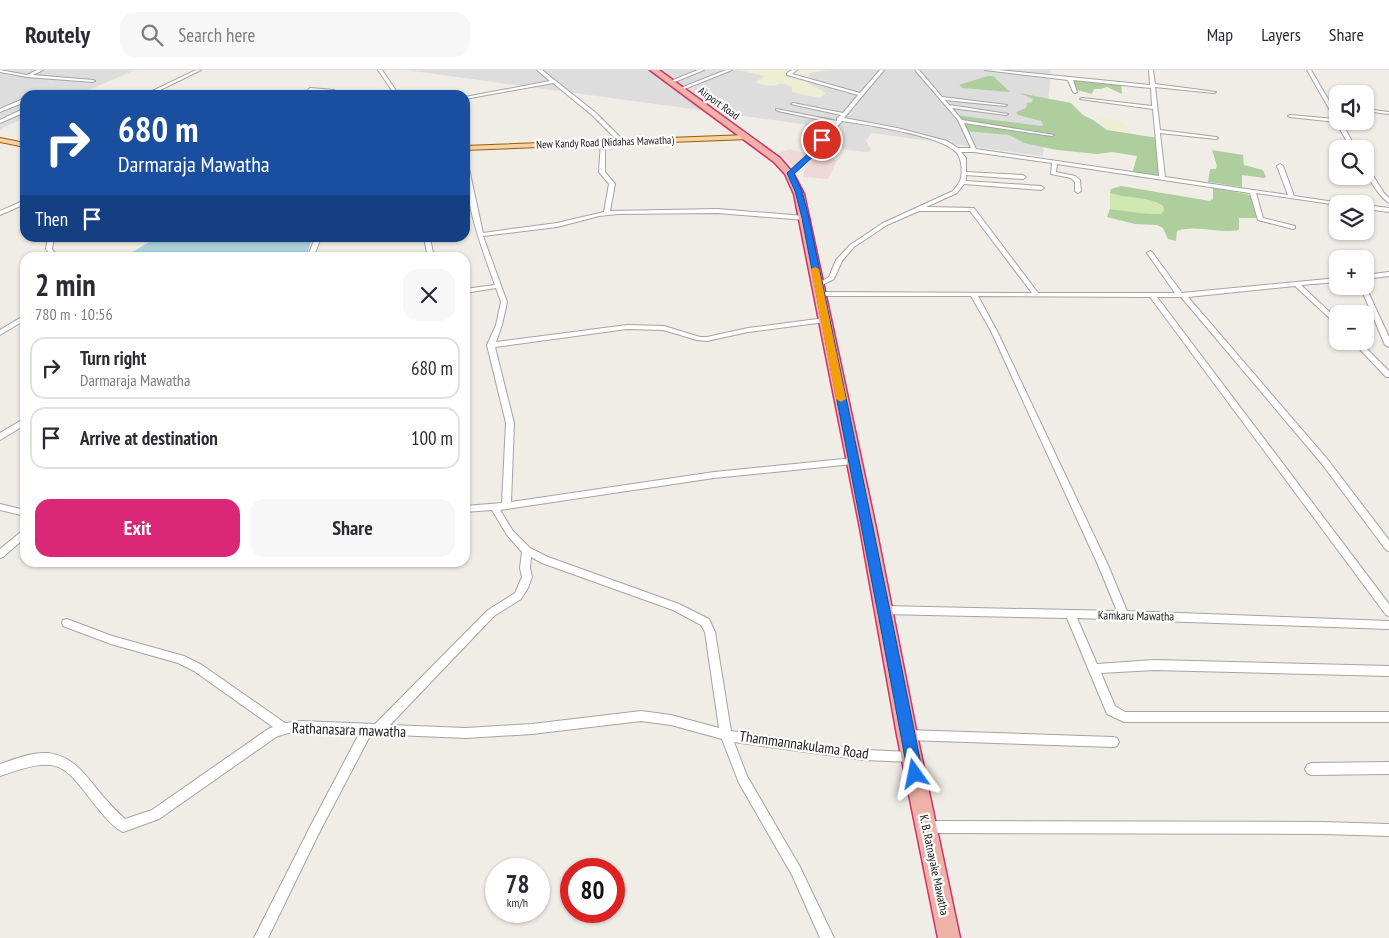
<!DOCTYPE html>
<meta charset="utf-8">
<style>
body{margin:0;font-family:"PT Sans Narrow",sans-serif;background:#f7f7f7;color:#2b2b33;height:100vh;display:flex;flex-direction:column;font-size:19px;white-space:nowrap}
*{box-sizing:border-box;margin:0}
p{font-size:16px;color:#7c7c81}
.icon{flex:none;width:28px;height:28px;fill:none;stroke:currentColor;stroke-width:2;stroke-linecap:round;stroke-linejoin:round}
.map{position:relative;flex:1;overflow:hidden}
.sheet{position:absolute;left:20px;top:182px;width:450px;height:315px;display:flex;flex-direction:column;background:#fff;border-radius:15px;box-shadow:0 1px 4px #0004}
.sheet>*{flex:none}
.banner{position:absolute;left:20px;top:20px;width:450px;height:152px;border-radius:15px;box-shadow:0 1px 4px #0004;background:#1a4fa0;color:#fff;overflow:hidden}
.buttons{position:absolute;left:1329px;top:15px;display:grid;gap:10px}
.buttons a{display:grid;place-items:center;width:45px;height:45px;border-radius:10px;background:#fff;box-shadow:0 1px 4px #0004;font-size:25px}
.speed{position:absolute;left:485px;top:788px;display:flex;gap:10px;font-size:25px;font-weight:700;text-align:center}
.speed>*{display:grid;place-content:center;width:65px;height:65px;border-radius:50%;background:#fff;box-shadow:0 1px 4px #0004;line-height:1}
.speed small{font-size:12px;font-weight:400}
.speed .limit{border:8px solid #d22;background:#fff;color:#111}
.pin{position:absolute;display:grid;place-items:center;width:42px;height:42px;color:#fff;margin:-21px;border:2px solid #fff;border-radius:50%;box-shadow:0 1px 5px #0007}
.me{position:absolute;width:55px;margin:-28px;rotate:348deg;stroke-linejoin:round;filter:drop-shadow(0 0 4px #0008)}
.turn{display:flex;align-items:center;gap:18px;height:105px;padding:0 15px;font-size:22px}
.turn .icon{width:65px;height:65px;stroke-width:2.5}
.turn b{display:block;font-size:35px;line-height:42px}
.then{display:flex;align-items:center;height:48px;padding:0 15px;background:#0003;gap:10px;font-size:19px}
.round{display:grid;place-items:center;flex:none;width:52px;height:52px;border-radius:15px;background:#f7f7f7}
.head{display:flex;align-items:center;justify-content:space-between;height:85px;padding:0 15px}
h1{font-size:30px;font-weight:600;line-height:38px}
.button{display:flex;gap:10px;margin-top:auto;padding:10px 15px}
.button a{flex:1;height:58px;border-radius:15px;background:#db2777;color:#fff;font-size:20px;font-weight:600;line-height:58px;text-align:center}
.button a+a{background:#f7f7f7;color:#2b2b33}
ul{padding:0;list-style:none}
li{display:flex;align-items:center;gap:15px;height:62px;margin:0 10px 8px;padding:0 5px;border:2px solid #e1e1e2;border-radius:15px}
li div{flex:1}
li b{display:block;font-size:19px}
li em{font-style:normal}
header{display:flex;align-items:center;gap:30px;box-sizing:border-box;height:70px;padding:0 25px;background:#fff;border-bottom:1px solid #e1e1e2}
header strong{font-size:24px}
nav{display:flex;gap:28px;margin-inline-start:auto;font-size:18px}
.search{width:350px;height:45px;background:#f7f7f7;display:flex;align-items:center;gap:12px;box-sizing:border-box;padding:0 18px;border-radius:15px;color:#7c7c81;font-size:19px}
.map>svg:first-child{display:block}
</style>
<header>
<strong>Routely</strong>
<div class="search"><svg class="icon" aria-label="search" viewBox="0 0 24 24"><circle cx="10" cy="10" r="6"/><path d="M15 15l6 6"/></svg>Search here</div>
<nav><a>Map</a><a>Layers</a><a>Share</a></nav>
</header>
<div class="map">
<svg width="1389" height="868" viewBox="0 0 1389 868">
<rect width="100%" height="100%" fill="#f0ede7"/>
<!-- residential -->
<g fill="#dedddd">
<path d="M 0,0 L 135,0 L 77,25 L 25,25 L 25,48 L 0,59 Z"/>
<path d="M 406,0 L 1051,0 L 1043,86 L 871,63 L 866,71 L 871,79 L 868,82 L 845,80 L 842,76 L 822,70 L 831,58 Z"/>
</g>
<!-- commercial -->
<g fill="#f0d8d8">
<path d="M 790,79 L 808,84 L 794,98 L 778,83 Z"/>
<path d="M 821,85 L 837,90 L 828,109 L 803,107 L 806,94 Z"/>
</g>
<!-- farmland -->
<g fill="#edeed4">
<path d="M 738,0 L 830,0 L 810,3 L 809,6 L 815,11 L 808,14 L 827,23 L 819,28 L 792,22 L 792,17 L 785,14 L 779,14 L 774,16 L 762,15 L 755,12 L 765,6 Z"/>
<path d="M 1104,47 L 1122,52 L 1131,62 L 1106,59 L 1097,48 Z"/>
</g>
<!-- grass -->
<path fill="#cee8b0" d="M 1110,123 C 1127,129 1149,126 1163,136 L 1164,140 L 1161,144 L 1149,144 L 1110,139 Z"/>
<!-- forest -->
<g fill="#aece9e">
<path d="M 987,6 L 993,6 L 1010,22 L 963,18 L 959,15 Z"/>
<path d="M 1073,9 L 1121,14 L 1122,24 L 1107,17 L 1101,19 L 1094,19 L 1092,24 L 1077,20 Z"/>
<path d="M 1019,23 L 1071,33 L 1083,45 L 1093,50 L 1107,60 L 1158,68 L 1164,108 L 1132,104 L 1137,86 L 1112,82 L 1097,84 L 1057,80 L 1024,73 L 1009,65 L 965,61 L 962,52 L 955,45 L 1042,56 L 1043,54 L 1041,51 L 1018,45 L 1016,42 L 1026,38 L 1027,33 L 1032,32 L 1033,29 Z"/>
<path d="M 1212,80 L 1243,85 L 1244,95 L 1263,100 L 1266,107 L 1264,108 L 1242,105 L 1242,117 L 1208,112 L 1210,99 L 1216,99 L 1217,96 Z"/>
<path d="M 1121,116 L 1210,131 L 1213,129 L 1213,118 L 1247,124 L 1252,127 L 1258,143 L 1256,148 L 1239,148 L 1239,160 C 1218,164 1197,154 1177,161 L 1176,171 L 1168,169 L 1163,158 L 1157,155 L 1135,154 L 1107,147 L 1110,139 L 1149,144 L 1161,144 L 1164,140 L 1163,136 C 1149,126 1127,129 1110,123 L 1111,119 Z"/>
</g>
<!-- water -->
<path fill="#aad3dc" d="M 156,168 L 310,168 L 312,169 L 306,187 L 124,187 Z"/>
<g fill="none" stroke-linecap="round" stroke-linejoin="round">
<defs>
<g id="minor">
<path d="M 0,0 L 27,5 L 37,0 L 43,0 L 33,5 L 93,10 L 95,11 L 93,12 L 27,7 L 0,2 Z"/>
<path d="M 196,0 L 201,0 L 150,25 L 144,25 Z"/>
<path d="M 378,0 L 382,0 L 399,25 L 395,25 Z"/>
<path d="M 537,0 L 542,0 L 596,43 L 623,70 L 623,72 L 619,72 L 592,45 L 553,13 L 465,29 L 465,27 L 550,11 Z"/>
<path d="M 698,0 L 704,0 L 672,13 L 668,12 Z"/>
<path d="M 726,0 L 732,0 L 682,20 L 678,19 Z"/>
<path d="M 792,0 L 797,0 L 792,4 L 860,23 L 880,0 L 884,0 L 844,48 L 897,58 L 947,71 L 958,78 L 971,78 L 958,50 L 915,0 L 919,0 L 942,27 L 1007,35 L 1005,36 L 945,30 L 949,35 L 1008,44 L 1006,45 L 952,38 L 962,50 L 1054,65 L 1052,66 L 964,53 L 976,79 L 1159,106 L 1153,39 L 1080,29 L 1082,28 L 1152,36 L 1151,18 L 1073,10 L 1077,22 L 1075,23 L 1073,22 L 1068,10 L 985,0 L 999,0 L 1150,15 L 1149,0 L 1153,0 L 1155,14 L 1216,22 L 1214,23 L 1155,17 L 1160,60 L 1216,67 L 1218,68 L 1216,69 L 1160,63 L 1165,107 L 1288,125 L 1277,96 L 1280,94 L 1283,96 L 1294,126 L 1341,133 L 1342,134 L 1338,134 L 1338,135 L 1256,123 L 1263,148 L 1295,156 L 1295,158 L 1293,159 L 1258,150 L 1250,123 L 1057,94 L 1056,102 L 1075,106 L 1080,110 L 1081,121 L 1078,123 L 1075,121 L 1075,112 L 1071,108 L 1051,104 L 1052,93 L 974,82 L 961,82 L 966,88 L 966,102 L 1023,105 L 1026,107 L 1023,109 L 966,105 L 966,111 L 1041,116 L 1044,118 L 1041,120 L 964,114 L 957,123 L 926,137 L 974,138 L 1038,223 L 1175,223 L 1147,183 L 1150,181 L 1152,182 L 1182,223 L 1338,208 L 1338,212 L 1301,215 L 1338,250 L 1338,256 L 1295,216 L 1188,227 L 1328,390 L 1389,470 L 1389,481 L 1386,480 L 1322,394 L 1181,227 L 1157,227 L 1389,534 L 1389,546 L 1386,545 L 1150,227 L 978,226 L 997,261 L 1108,495 L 1127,541 L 1389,551 L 1389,559 L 1077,548 L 1097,594 L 1154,590 L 1389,596 L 1389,606 L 1154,600 L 1101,603 L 1115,636 L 1125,642 L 1389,642 L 1389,652 L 1124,652 L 1107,644 L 1067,548 L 883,544 L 880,543 L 878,540 L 880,537 L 883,536 L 1117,541 L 1098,495 L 991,261 L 971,226 L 820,226 L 817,224 L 820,222 L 1032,223 L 970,141 L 919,141 L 887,155 L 854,177 L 842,191 L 834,209 L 820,216 L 816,216 L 815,215 L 829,207 L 836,190 L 850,175 L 883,153 L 953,121 C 955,118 958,115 960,111 C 963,104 962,88 956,82 C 940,65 867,55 842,51 L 817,80 L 793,104 L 789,104 L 789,102 L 814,78 L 835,53 L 778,41 L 776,40 L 776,39 L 837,51 L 837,48 L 841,45 L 791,34 L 793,33 L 843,43 L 858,25 L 787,5 L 787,3 Z"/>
<path d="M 1307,0 L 1311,0 L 1338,46 L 1338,51 L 1341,51 L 1356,79 L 1351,79 L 1336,52 L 1290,47 L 1288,46 L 1290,45 L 1335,49 Z"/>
<path d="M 310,18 L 334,20 L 341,25 L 336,25 L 333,22 L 308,20 Z"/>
<path d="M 23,29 L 25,29 L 25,32 L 0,42 L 0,39 Z"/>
<path d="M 23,39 L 25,39 L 25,42 L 0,53 L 0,50 Z"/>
<path d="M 1365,39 L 1389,42 L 1389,44 L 1365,41 Z"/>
<path d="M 601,71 L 605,72 L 605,102 L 615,114 L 610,141 L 717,139 L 805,146 L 808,148 L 805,150 L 717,143 L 618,144 L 599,146 L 557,157 L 483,166 L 507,232 L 502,255 L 496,272 L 627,255 L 664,256 L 700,267 L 707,267 L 748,258 L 825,248 L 828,250 L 825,252 L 748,262 L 707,271 L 697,270 L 663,260 L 627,259 L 495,277 L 514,353 L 511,432 L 714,402 L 853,388 L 857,391 L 853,394 L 714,408 L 500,440 L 513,461 L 530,478 L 548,487 L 679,534 L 709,549 L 715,562 L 731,661 L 864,680 L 912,682 L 916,683 L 918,687 L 916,691 L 912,692 L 864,690 L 734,672 L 747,706 L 800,797 L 834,868 L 820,868 L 792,805 L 739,713 L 722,669 L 671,655 L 641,651 L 532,664 L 466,668 L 371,664 L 319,763 L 268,868 L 254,868 L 311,755 L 359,664 C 333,663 301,656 276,667 L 159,749 L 123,762 C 114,758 106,748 100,741 C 62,693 62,684 0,706 L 0,694 C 15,689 32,682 48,683 C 74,686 86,706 101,724 C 109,733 116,741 125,749 L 152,740 L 268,659 L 273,657 L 194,601 L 178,593 L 111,574 L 63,556 L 62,553 L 63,550 L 67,549 L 112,566 L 184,586 L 202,595 L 285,653 L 301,651 L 375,654 L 488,540 L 515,523 L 522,507 L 520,498 L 522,482 L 507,465 L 492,440 L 465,442 L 465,436 L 502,433 L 506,353 L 487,275 L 496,255 L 501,232 L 496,218 L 465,223 L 465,219 L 495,215 C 481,176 465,134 465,92 L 468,94 L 483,163 L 557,153 L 604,142 L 609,114 L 599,102 ZM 531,487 L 542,493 L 673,540 L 701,555 L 705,562 L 719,658 L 671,645 L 641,641 L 532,654 L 466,658 L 390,655 L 494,546 L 521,529 L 528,518 L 532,507 L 530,498 Z"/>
<path d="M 467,76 L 470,78 L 468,88 L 465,90 L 465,77 Z"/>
<path d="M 1365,95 L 1367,96 L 1384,123 L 1389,128 L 1389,133 C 1380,127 1365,106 1365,95 Z"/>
<path d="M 25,130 L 25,134 L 0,145 L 0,141 Z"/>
<path d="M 1365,135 L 1389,138 L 1389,142 L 1365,139 Z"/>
<path d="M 48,168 L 54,168 L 52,179 L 55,183 L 65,188 C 56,188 52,187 46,179 Z"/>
<path d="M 315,168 L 321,168 L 313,188 L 307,188 Z"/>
<path d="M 424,168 L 430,168 L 434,188 L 428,188 Z"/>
<path d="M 1389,202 L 1389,206 L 1365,209 L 1365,205 Z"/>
<path d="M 1365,215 L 1389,267 L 1389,277 L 1385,275 L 1360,216 L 1365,216 Z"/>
<path d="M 25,245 L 25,250 L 0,265 L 0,260 Z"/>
<path d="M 1352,271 L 1359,271 L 1389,301 L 1389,307 L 1386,307 Z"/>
<path d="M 25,348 L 25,355 L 0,370 L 0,363 Z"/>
<path d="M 0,434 L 25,440 L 25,446 L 0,440 Z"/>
<path d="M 25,460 L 25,468 L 3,487 L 0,488 L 0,479 L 22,461 Z"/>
<path d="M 907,660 L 1113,667 L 1117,668 L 1119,672 L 1117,676 L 1113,677 L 907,670 L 903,669 L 901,665 L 903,661 Z"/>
<path d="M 1389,692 L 1389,704 L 1311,705 L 1307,703 L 1305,699 L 1307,695 L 1311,693 Z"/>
<path d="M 926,751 L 1323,752 L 1389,754 L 1389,766 L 1323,764 L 926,763 L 922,761 L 920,757 L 922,753 Z"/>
</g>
<g id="primary">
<path d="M 746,65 L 749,65 L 749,69 L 465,80 L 465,76 Z"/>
<path d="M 0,68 L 25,73 L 25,77 L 0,72 Z"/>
</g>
<path id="trunk" d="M 650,0 L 659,0 L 780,88 L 793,103 L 804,124 L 876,458 L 917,665 L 960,868 L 938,868 L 897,665 L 860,458 L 794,124 L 785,104 L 774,92 Z"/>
</defs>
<!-- minor casing -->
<use href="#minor" stroke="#a4a4a4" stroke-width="2"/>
<!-- primary casing -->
<use href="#primary" stroke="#966007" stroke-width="2"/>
<!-- trunk casing -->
<use href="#trunk" stroke="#d42f6f" stroke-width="3"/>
<!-- minor -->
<use href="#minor" fill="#fff" fill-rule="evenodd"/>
<!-- primary -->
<use href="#primary" fill="#f8d0a5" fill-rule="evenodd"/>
<!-- trunk -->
<use href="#trunk" fill="#eeb2a6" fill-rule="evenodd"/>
</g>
<!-- route -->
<path fill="#1a73e8" stroke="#114b97" d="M 820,69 L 825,70 L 815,85 L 794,104 L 802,121 L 809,148 C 847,333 886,518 923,704 L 921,709 L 915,711 L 910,709 L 908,704 C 874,518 837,333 802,148 L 795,121 L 787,103 L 810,82 Z"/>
<!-- slow -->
<path fill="#f59e0b" d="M 815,197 L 819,199 L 846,329 L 841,332 L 836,329 L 811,199 Z"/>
<g text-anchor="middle" stroke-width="4.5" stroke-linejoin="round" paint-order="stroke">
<!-- far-street labels -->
<g font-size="11" fill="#202020" stroke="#fff">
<text transform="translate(719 33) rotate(36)" y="4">Airport Road</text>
<text transform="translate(605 72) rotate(-2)" y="4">New Kandy Road (Nidahas Mawatha)</text>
</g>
<!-- street labels -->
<g font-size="12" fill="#202020" stroke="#fff">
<text transform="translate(1136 546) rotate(1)" y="4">Kamkaru Mawatha</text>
<text transform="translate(934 795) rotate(78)" y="4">K. B. Ratnayake Mawatha</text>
</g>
<!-- near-street labels -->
<g font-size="15" fill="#202020" stroke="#fff">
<text transform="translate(349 660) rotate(2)" y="5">Rathanasara mawatha</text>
<text transform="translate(804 675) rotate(8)" y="5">Thammannakulama Road</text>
</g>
</g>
</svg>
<div class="buttons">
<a><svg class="icon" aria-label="sound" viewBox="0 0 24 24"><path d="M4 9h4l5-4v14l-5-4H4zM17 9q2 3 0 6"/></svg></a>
<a><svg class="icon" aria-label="search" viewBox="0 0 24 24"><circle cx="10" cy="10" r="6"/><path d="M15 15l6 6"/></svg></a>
<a><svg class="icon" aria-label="layers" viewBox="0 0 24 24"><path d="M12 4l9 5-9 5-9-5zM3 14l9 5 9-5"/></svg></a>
<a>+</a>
<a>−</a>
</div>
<div class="speed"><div>78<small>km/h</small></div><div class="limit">80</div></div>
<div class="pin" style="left:822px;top:70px;background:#d93025"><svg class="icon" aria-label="arrive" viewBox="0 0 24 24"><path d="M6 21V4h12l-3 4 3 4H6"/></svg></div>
<svg class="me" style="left:915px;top:704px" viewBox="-20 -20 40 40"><path d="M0-17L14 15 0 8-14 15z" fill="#1a73e8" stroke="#fff" stroke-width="4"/></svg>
<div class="banner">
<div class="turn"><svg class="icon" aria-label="right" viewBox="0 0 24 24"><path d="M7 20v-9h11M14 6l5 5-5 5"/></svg><div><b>680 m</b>Darmaraja Mawatha</div></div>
<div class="then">Then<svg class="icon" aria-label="arrive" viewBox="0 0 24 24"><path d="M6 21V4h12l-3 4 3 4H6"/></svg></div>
</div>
<section class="sheet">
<div class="head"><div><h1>2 min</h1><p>780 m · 10:56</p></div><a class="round"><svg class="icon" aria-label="close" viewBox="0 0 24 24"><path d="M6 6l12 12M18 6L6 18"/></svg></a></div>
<ul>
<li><svg class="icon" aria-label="right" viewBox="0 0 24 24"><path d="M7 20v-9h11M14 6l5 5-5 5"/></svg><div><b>Turn right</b><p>Darmaraja Mawatha</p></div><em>680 m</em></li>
<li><svg class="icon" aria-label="arrive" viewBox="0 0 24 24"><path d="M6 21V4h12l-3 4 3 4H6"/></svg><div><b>Arrive at destination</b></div><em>100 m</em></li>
</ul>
<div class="button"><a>Exit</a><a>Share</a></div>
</section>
</div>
